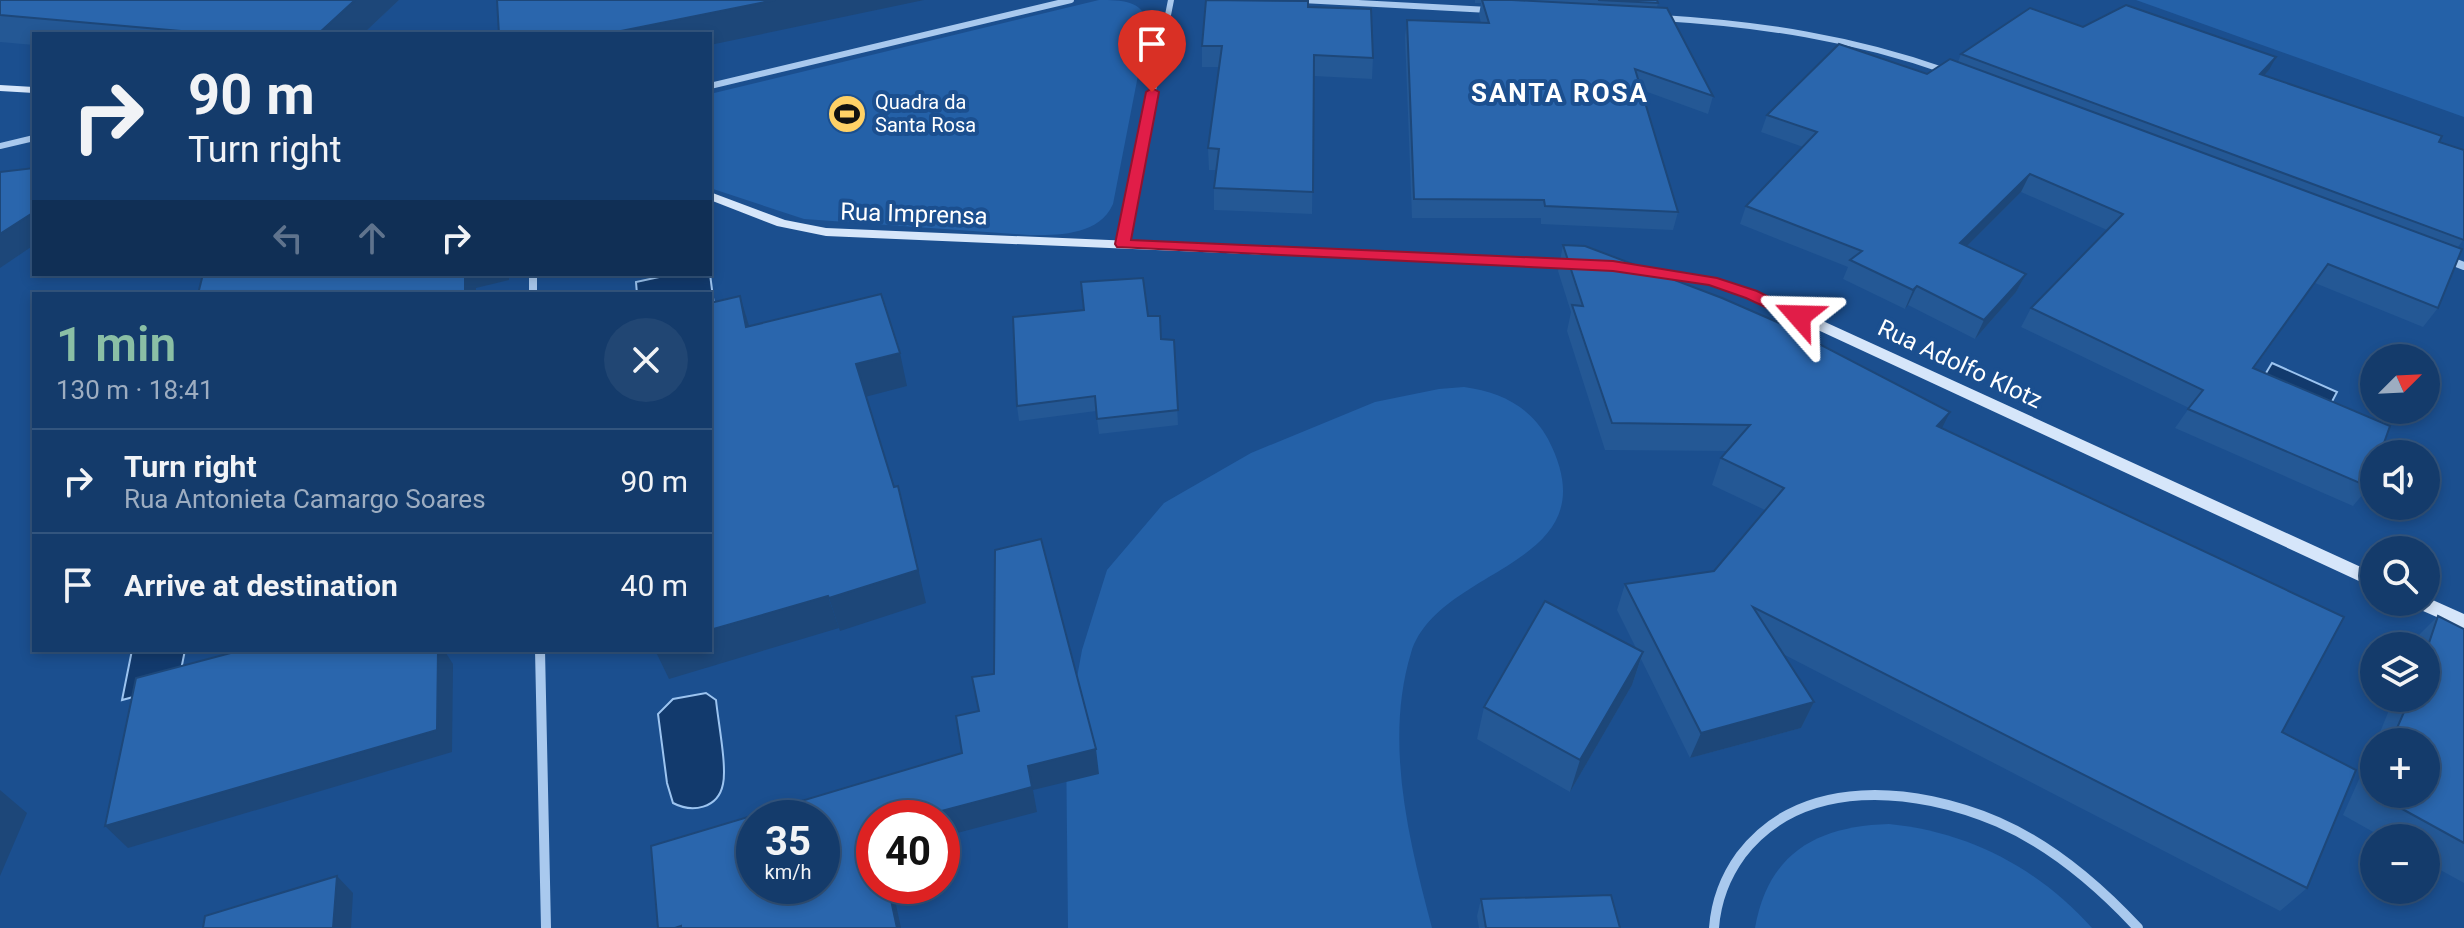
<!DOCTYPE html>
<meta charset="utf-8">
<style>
body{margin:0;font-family:Roboto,sans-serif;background:#214673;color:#f1f3f6;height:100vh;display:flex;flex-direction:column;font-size:30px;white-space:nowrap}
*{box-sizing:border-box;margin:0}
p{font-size:26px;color:#9dadc1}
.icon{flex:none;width:44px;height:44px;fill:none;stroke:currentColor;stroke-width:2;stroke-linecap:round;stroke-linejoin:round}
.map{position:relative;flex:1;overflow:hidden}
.sheet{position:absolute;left:32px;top:292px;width:680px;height:360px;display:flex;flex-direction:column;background:#143b6b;border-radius:0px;box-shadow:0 4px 12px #0003,0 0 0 2px #33557e}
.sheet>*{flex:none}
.top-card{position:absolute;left:32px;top:32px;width:680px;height:244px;border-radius:0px;box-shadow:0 4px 12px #0003,0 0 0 2px #33557e;background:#143b6b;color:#f1f3f6;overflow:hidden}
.needle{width:52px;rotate:66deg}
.tools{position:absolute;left:2360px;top:344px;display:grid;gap:16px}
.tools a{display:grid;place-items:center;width:80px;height:80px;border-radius:50%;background:#143b6b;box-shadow:0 4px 12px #0003,0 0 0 2px #33557e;font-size:40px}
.speed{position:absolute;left:736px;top:800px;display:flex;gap:16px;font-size:40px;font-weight:700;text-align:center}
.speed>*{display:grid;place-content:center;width:104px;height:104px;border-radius:50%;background:#143b6b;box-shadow:0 4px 12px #0003,0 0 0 2px #33557e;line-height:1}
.speed small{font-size:20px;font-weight:400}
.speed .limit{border:12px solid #d22;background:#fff;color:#111}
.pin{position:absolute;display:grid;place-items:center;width:68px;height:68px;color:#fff;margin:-82px -34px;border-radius:50% 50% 50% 0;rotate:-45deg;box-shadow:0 0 8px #0007}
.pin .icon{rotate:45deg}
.me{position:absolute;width:88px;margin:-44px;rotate:295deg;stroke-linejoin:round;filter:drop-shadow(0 0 6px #0008)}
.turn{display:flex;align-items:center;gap:28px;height:168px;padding:0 24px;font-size:36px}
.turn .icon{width:104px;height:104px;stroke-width:2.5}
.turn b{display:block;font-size:56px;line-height:68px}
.lanes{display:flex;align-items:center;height:76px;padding:0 24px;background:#0003;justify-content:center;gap:40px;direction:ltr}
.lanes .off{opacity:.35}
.round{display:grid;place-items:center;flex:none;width:84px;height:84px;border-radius:42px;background:#214673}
.summary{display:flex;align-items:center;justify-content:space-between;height:136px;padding:0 24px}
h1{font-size:48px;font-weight:600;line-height:60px;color:#8abfa5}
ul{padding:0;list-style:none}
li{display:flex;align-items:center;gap:24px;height:104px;padding:0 24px;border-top:2px solid #33557e}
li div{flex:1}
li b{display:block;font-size:30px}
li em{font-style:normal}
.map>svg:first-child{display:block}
</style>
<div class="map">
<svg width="2464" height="928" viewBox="0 0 2464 928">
<rect width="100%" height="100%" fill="#1b4f8f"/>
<!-- green -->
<g fill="#2461a8">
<path d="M 1099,0 C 1121,0 1143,0 1148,24 L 1113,204 C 1099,236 1058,235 1029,235 L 804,219 L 710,188 L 710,94 Z"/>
<path d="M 2136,0 L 2464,0 L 2464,117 Z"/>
<path d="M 1464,387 C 1500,392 1530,406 1548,439 C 1615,568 1438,564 1411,653 C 1384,742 1409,841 1432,928 L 1068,928 L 1066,738 L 1082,650 L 1107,570 L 1164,503 L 1251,453 L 1375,402 L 1439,389 Z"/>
<path d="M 1889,824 C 1969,832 2038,868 2092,928 L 1755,928 C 1768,853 1817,826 1889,824 Z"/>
</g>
<!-- water -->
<g fill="#123a6d" stroke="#9cc4f0" stroke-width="2">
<path d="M 673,274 L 710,274 L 715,313 L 710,314 L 710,294 L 637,294 L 636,282 Z"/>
<path d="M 2272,363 L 2337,392 L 2326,413 L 2260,383 Z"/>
<path d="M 132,650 L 185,650 L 178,685 L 122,700 Z"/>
<path d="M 706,693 L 716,700 C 718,721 727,766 723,784 C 718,809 692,813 673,803 L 667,783 L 658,714 L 673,699 Z"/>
</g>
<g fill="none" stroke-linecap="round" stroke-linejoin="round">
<!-- street-far2 -->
<g stroke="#a9c9ee" stroke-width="6">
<path d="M 1302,0 L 1489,10"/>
<path d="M 1662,18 C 1760,24 1853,38 1946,71"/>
<path d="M 710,86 L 1071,0"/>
<path d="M 0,146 L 34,138"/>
<path d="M 1123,241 L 1171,0"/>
</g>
<!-- street-far1 -->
<g stroke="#a9c9ee" stroke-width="8">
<path d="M 1122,244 L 1123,239"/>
<path d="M 2446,259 L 2464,266"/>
<path d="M 533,274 L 533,294"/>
</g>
<!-- street -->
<g stroke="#a9c9ee" stroke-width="10">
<path d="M 540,650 L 546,928"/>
<path d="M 1714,928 C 1716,901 1725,877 1741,855 C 1802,775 1916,787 1998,822 C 2053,846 2098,885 2138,928"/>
</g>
<!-- secondary -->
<g fill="#d6e6fa" fill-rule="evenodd">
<path d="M 0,85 L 34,87 L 34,93 L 0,91 Z"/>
<path d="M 710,192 L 785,220 L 826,228 L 1579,260 L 1586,264 L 1579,268 L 826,236 L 777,226 L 710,200 Z"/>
<path d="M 1630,264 L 1711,277 L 1757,291 L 2374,573 L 2374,588 L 1747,297 L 1709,285 L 1625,271 L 1623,268 L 1625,265 Z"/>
<path d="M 2426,597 L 2464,614 L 2464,629 L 2414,607 L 2411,602 L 2426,602 Z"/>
</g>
</g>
<!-- wall -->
<g fill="#245895">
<path d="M 0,0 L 399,0 L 363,34 L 34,34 L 34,45 L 0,42 Z"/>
<path d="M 1475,0 L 1657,0 L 1658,3 L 1657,7 L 1713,96 L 1708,114 L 1642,90 L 1678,212 L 1673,230 L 1541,224 L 1541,218 L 1412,218 L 1405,37 L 1407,20 L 1481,23 L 1479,15 L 1481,3 L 1475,3 Z"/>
<path d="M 1308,7 L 1373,58 L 1372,79 L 1314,76 L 1312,214 L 1214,210 L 1214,188 L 1216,170 L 1209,170 L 1208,148 L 1219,67 L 1202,67 L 1202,46 Z"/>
<path d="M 2083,27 L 2269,70 L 2264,76 L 2439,142 L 2464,239 L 2458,247 L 2438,308 L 2423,327 L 2315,283 L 2254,368 L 2369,487 L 2353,506 L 2175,428 L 2189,408 L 2021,327 L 2031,308 L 2107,230 L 2021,192 L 1966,247 L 2026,274 L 2016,292 L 1975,339 L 1908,305 L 1905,309 L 1843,279 L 1848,267 L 1740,224 L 1746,206 L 1803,147 L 1761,132 L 1767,115 L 1927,74 L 1958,62 L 1961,54 Z"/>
<path d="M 1563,245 L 1942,429 L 2282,732 L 2307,888 L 2280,911 L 1783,654 L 1814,702 L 1801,728 L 1690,758 L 1641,659 L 1632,685 L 1570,792 L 1477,739 L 1484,707 L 1636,648 L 1617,610 L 1625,584 L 1714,571 L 1765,510 L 1712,485 L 1721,458 L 1727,451 L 1605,450 L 1567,331 L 1571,312 L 1558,271 Z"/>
<path d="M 1148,316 L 1161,339 L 1174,340 L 1178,425 L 1099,434 L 1096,411 L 1019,421 L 1017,406 Z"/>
<path d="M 2438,616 L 2464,629 L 2464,883 L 2426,862 L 2426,838 L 2384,838 L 2343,815 L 2374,746 L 2374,794 L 2426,742 L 2376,742 L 2394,698 L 2426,698 L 2426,646 L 2412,646 L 2413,641 Z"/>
<path d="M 1481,899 L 1620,928 L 1479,928 L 1477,916 Z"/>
</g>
<!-- shaded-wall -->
<g fill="#1d4779">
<path d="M 355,0 L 399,0 L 363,34 L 318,34 Z"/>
<path d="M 775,0 L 924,0 L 710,45 L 710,34 L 606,34 Z"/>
<path d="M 2276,57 L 2269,70 L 2253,88 L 2260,74 Z"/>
<path d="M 2030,174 L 2021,192 L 1951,262 L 1960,243 Z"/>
<path d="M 34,212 L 34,245 L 0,268 L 0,234 Z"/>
<path d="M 465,274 L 509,274 L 509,280 L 476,288 L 476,294 L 465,294 Z"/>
<path d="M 2026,274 L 2016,292 L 1975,339 L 1984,320 Z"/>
<path d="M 1917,286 L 1908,305 L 1905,309 L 1913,290 Z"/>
<path d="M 740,296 L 750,329 L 746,327 Z"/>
<path d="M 900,353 L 907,386 L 865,397 L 856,364 Z"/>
<path d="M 1950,412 L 1937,438 L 1937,426 Z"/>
<path d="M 907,519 L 926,603 L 840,631 L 829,598 Z"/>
<path d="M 828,596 L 839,628 L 669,679 L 655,650 L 710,650 L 710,630 Z"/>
<path d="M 438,650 L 444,650 L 453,664 L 452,752 L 128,848 L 105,826 Z"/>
<path d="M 1643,652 L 1632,685 L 1570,792 L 1580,760 Z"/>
<path d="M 1814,702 L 1801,728 L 1690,758 L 1701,733 Z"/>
<path d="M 1096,749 L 1099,774 L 1033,790 L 1037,812 L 942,837 L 942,818 L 915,818 L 1028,766 Z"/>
<path d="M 0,790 L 27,813 L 0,876 Z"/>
<path d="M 337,876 L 353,893 L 351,928 L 333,928 Z"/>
<path d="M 888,886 L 892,886 L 901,928 L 897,928 Z"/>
</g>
<!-- building -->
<g fill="#2a66ad" stroke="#1d4779" stroke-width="2" fill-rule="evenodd">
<path d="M 0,0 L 355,0 L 318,34 L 215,34 L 0,15 Z"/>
<path d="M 497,0 L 775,0 L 606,34 L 499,34 Z"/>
<path d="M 1206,0 L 1308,1 L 1308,7 L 1371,9 L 1373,58 L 1314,55 L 1313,192 L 1214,188 L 1219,149 L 1208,148 L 1222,46 L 1202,46 Z"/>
<path d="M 1482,0 L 1512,0 L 1667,8 L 1713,96 L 1635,69 L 1678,212 L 1545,206 L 1544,200 L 1414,199 L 1407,20 L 1489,23 Z"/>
<path d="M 1598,0 L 1657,0 L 1658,3 Z"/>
<path d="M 2126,5 L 2276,57 L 2260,74 L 2442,136 L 2439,142 L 2464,150 L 2464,240 L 1961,54 L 2030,8 L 2083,27 Z"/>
<path d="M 1839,44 L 1927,74 L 1950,59 L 2462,249 L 2438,308 L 2328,264 L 2253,368 L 2390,426 L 2380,454 L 2374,454 L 2374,472 L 2369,487 L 2188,409 L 2203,390 L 2031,308 L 2123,214 L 2030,174 L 1960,243 L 2026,274 L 1984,320 L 1917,286 L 1913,290 L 1850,260 L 1862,251 L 1746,206 L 1817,132 L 1767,115 Z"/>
<path d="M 34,168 L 34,212 L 0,234 L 0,172 Z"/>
<path d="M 1563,245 L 1585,246 L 1722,298 L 1777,322 L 1950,412 L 1937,426 L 2344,617 L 2282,732 L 2356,770 L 2307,888 L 1753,607 L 1814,702 L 1701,733 L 1625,584 L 1714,571 L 1784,488 L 1721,458 L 1750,425 L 1612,423 L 1572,305 L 1583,306 Z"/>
<path d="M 203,274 L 465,274 L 465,294 L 198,294 Z"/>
<path d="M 1143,278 L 1148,316 L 1160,316 L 1161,339 L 1174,340 L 1178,410 L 1097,419 L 1095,396 L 1017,406 L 1013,317 L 1084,310 L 1081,282 Z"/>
<path d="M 881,294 L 900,353 L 856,364 L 894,487 L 898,486 L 918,570 L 829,598 L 828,596 L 710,630 L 710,303 L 740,296 L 746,327 Z"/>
<path d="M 1041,539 L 1096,749 L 1028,766 L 1032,787 L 915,818 L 874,818 L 874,886 L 888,886 L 897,928 L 681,928 L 681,926 L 675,928 L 658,928 L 651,846 L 962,753 L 956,716 L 979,711 L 972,677 L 994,674 L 995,550 ZM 754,818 L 822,818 L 822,886 L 754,886 Z"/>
<path d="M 1545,601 L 1643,652 L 1580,760 L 1484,707 Z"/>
<path d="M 2438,616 L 2464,629 L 2464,843 L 2375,794 L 2426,794 L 2426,742 L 2391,742 L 2410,698 L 2426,698 L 2426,652 Z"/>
<path d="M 242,650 L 438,650 L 437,730 L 105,826 L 136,678 Z"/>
<path d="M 2374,781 L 2374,793 L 2370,791 Z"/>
<path d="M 337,876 L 333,928 L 203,928 L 205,916 Z"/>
<path d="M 1611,895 L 1620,928 L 1486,928 L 1481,899 Z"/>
</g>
<!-- route -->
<path fill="#e11d48" stroke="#92132f" stroke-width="2" d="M 1152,88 L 1159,92 L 1131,240 L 1613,261 L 1717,278 L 1757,291 L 1807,316 L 1805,320 L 1793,320 L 1746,298 L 1709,285 L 1613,271 L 1117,247 L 1115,244 L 1146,92 Z"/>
<!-- icons -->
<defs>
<symbol id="stadium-disc" viewBox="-11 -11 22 22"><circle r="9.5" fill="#ffd166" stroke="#1b4f8f"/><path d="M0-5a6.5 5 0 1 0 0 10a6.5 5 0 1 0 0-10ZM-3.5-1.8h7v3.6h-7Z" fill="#111"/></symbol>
</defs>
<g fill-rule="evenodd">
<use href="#stadium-disc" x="825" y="92" width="44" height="44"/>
</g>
<g text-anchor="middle" stroke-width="8" stroke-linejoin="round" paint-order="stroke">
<!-- far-poi labels -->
<g font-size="20" fill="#fff" stroke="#1b4f8f" text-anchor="start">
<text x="875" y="109">Quadra da<tspan x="875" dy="23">Santa Rosa</tspan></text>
</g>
<!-- street labels -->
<g font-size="24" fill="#fff" stroke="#1b4f8f">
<text transform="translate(914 214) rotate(2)" y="8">Rua Imprensa</text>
<text transform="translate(1960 364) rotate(25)" y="8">Rua Adolfo Klotz</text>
</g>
<!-- far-district labels -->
<g font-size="26" font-weight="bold" letter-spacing="2" fill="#fff" stroke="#1b4f8f">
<text x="1560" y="102">SANTA ROSA</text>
</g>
</g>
</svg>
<div class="tools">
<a><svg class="needle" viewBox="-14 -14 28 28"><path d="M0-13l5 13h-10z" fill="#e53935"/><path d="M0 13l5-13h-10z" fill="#9dadc1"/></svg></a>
<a><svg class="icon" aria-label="sound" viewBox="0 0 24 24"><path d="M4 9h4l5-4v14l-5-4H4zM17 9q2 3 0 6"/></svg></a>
<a><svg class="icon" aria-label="search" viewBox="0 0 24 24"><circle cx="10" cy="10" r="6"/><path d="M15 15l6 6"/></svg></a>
<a><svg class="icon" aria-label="layers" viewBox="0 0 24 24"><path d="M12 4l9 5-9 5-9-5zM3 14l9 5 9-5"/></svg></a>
<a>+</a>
<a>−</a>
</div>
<div class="speed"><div>35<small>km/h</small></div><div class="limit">40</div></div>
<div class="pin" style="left:1152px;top:92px;background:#d93025"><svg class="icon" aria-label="arrive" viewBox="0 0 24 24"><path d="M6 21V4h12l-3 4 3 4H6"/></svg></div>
<svg class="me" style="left:1799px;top:316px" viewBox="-20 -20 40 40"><path d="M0-17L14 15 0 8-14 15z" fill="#e11d48" stroke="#fff" stroke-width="4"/></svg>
<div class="top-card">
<div class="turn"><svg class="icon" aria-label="right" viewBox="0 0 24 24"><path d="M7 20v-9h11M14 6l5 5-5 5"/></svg><div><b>90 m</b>Turn right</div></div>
<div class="lanes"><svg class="icon off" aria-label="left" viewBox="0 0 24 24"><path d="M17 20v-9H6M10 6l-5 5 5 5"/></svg><svg class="icon off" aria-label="ahead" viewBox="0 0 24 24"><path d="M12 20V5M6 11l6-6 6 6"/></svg><svg class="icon" aria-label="right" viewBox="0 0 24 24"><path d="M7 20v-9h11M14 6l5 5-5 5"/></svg></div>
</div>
<section class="sheet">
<div class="summary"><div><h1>1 min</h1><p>130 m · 18:41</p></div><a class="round"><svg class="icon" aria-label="close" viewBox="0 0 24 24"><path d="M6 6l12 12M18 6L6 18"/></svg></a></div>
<ul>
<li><svg class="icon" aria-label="right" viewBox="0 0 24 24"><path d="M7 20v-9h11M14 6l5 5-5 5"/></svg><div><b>Turn right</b><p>Rua Antonieta Camargo Soares</p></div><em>90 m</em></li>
<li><svg class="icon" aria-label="arrive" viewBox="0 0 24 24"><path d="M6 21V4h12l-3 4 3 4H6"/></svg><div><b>Arrive at destination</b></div><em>40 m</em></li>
</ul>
</section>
</div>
